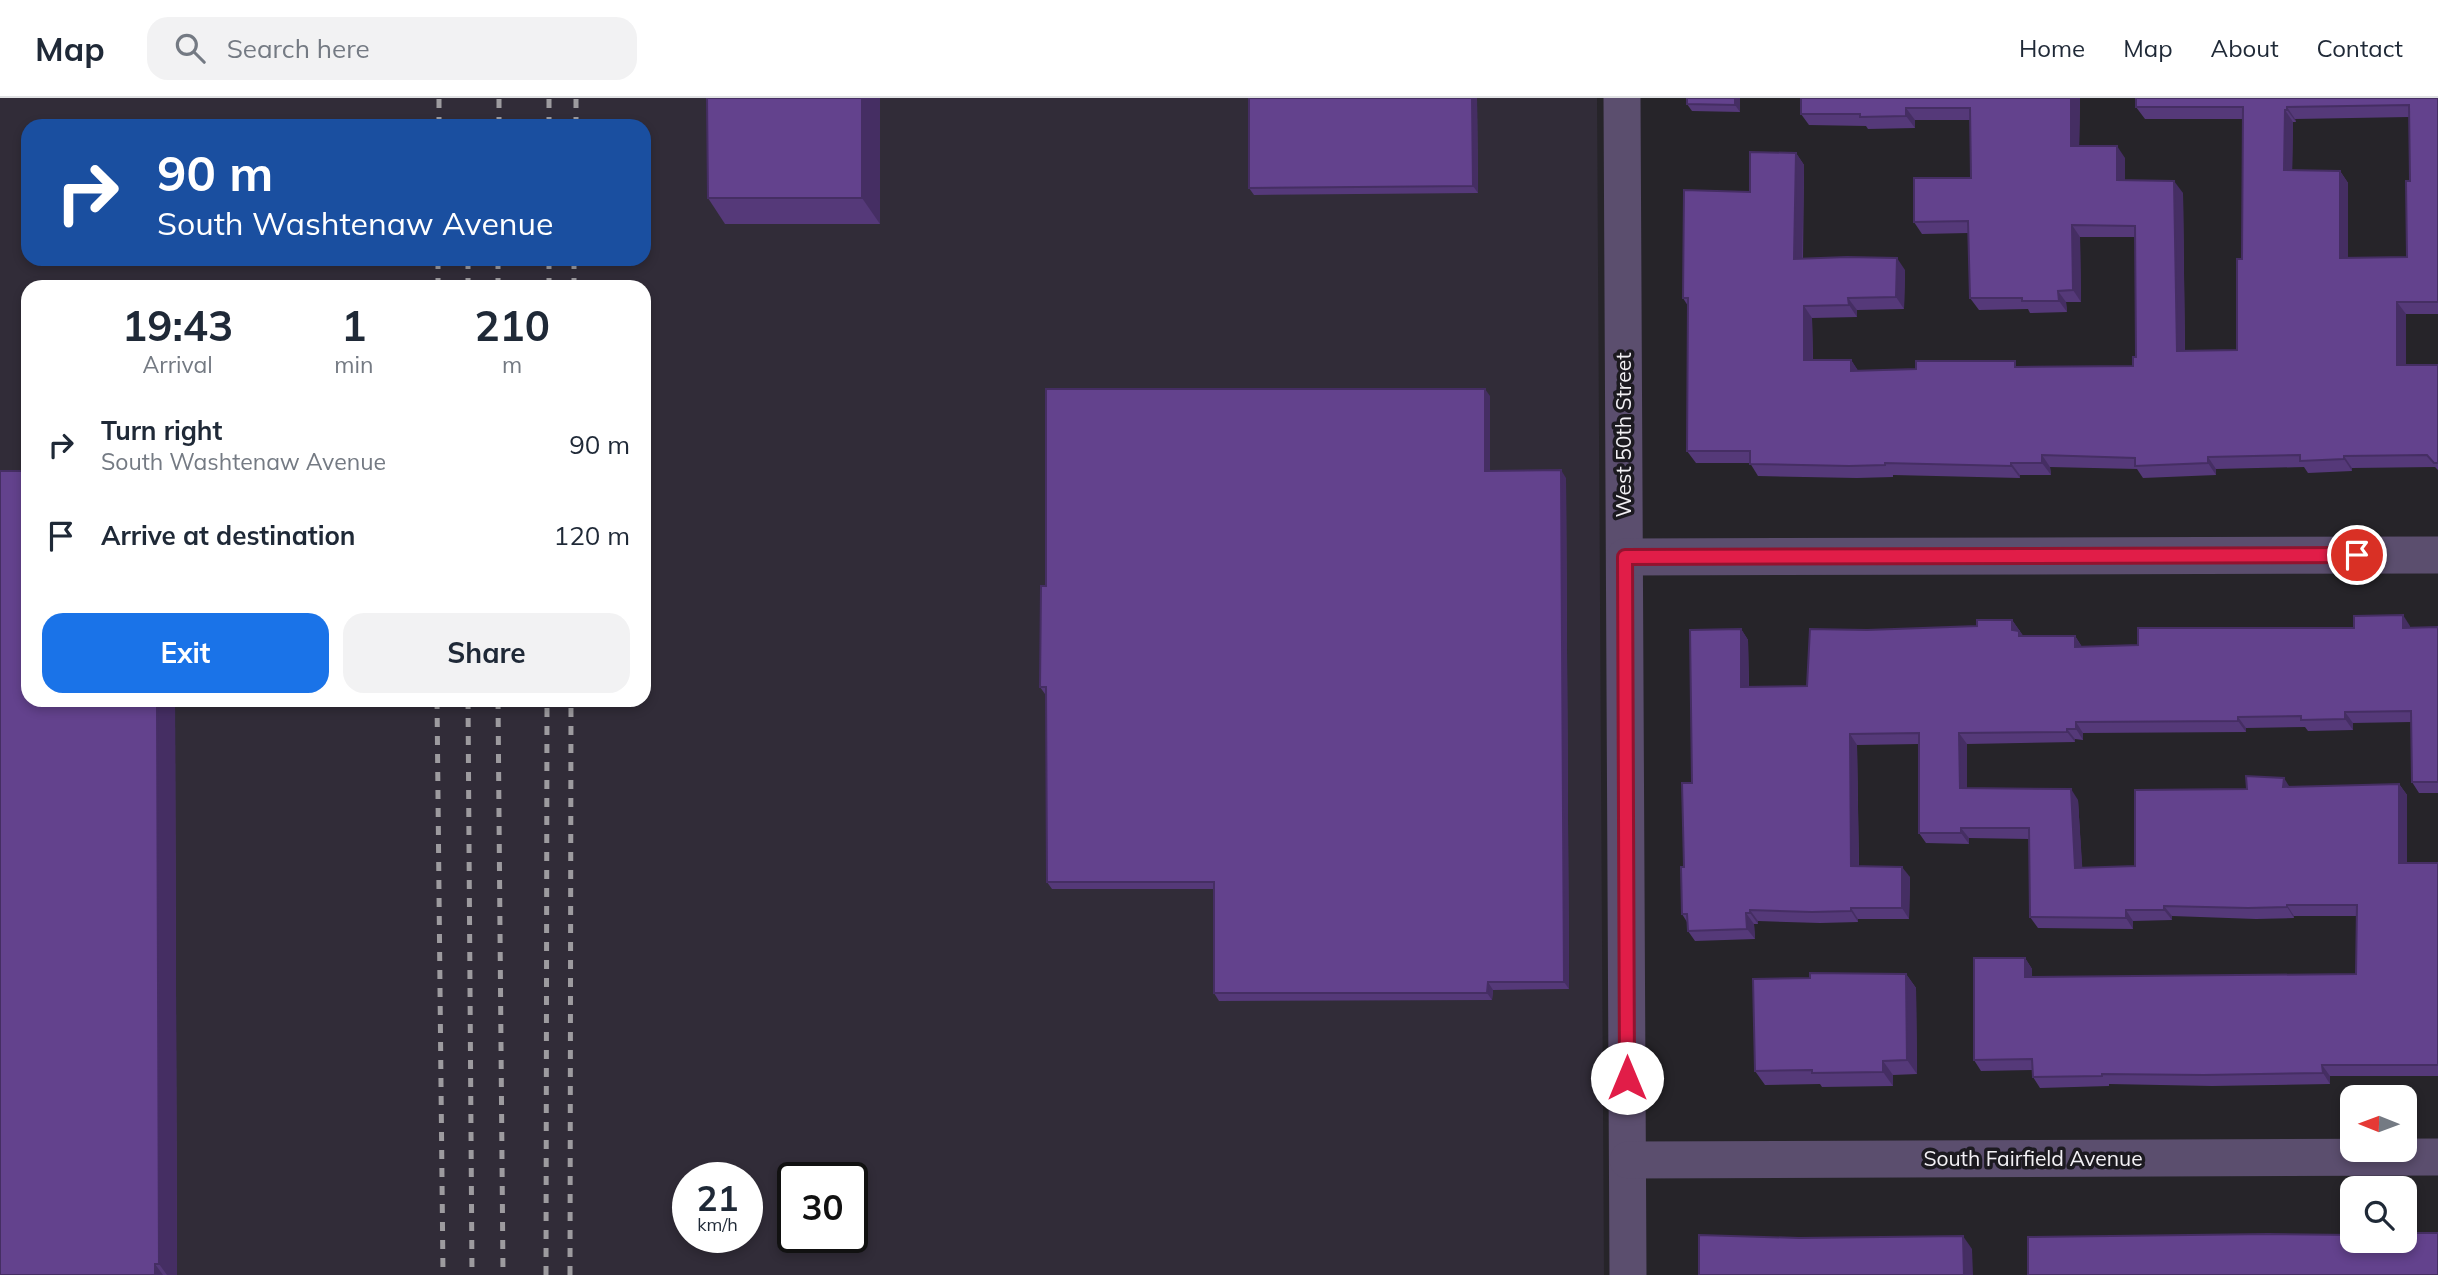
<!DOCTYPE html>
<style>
body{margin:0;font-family:Mulish,sans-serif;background:#f2f2f3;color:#1f2937;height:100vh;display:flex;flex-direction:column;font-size:26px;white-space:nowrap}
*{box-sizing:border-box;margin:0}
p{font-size:23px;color:#747a83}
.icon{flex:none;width:38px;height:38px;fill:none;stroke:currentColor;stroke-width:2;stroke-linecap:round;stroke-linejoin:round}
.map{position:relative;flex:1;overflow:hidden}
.panel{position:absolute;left:21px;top:182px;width:630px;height:427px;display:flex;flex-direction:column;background:#fff;border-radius:21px;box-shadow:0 4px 10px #0003}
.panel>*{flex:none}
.top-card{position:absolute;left:21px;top:21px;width:630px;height:147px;border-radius:21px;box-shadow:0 4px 10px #0003;background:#1a4fa0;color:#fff;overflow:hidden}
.needle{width:46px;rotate:271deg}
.tools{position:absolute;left:2340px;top:987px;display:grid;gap:14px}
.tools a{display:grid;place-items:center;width:77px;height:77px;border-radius:14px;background:#fff;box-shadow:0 4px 10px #0003;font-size:35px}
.speed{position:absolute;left:672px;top:1064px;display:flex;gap:14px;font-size:35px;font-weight:700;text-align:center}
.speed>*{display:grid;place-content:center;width:91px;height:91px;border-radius:50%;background:#fff;box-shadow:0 4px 10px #0003;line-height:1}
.speed small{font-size:18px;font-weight:400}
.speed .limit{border:4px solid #111;border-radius:10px;background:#fff;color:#111}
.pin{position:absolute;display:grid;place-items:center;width:60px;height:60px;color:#fff;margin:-30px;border:4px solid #fff;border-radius:50%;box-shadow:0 2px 7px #0007}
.me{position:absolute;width:77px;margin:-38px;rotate:0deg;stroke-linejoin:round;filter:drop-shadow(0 0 5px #0008)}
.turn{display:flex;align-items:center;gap:24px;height:147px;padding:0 21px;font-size:32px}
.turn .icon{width:91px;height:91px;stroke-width:2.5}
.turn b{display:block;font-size:49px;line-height:60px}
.eta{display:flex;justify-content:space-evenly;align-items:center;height:119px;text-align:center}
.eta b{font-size:42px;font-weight:700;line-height:49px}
.cta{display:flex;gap:14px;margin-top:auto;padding:14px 21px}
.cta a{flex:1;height:80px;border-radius:21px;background:#1a73e8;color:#fff;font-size:28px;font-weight:700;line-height:80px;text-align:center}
.cta a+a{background:#f2f2f3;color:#1f2937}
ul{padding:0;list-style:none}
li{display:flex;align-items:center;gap:21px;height:91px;padding:0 21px}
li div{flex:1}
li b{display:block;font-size:26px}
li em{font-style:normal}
header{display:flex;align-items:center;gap:42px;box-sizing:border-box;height:98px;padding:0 35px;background:#fff;border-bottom:2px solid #e0e1e3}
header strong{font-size:33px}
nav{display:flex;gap:38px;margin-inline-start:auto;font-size:24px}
.search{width:490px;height:63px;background:#f2f2f3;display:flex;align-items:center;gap:18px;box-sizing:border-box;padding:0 24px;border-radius:21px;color:#747a83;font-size:26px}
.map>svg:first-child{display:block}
</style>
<header>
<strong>Map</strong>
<div class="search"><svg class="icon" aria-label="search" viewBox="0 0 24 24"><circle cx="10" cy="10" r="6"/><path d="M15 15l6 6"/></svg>Search here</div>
<nav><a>Home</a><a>Map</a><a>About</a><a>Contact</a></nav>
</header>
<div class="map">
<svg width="2438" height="1177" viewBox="0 0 2438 1177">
<rect width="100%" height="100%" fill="#262429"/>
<!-- built -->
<path fill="#312c38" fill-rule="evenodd" d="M 0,0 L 1597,0 L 1604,1177 L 0,1177 ZM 28,28 L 644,28 L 644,161 L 28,161 ZM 28,189 L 644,189 L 644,602 L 28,602 ZM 688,1080 L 747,1080 L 747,1139 L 688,1139 ZM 793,1080 L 852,1080 L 852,1139 L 793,1139 Z"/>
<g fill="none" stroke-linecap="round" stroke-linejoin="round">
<!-- minor -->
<g stroke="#5b4e6e" stroke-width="37">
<path d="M 1622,0 L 1628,1177"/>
<path d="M 1625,459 L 2438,457"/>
<path d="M 1628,1062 L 2438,1059"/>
</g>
<!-- rail -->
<g stroke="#9d9b9f" stroke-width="5" stroke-dasharray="9 9" stroke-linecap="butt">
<path d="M 439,28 L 439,0"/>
<path d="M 499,28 L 499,0"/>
<path d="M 549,28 L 549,0"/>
<path d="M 576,28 L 576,0"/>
<path d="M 438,189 L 438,161"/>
<path d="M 468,189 L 468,161"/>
<path d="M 498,189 L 498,161"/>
<path d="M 549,189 L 549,161"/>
<path d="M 574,189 L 574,161"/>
<path d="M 437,602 L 443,1177"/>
<path d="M 468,602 L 472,1177"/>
<path d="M 498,602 L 503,1177"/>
<path d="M 546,1177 L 547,602"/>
<path d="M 570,1177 L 571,602"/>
</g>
</g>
<!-- wall -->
<g fill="#553979" fill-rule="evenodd">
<path d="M 880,0 L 880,126 L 725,126 L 708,100 Z"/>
<path d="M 1477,0 L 1478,95 L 1254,97 L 1249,90 Z"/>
<path d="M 1740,0 L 1740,14 L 1692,13 L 1687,6 Z"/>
<path d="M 1801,0 L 2080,0 L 2079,48 L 2125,60 L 2125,82 L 2183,95 L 2185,253 L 2237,252 L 2242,161 L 2243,21 L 2145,21 L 2136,9 L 2438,0 L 2438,216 L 2406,216 L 2406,267 L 2438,267 L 2438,372 L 2435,369 L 2352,370 L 2352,373 L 2308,375 L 2304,369 L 2216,371 L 2216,377 L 2143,380 L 2137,371 L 2050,369 L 2051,377 L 2020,377 L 2020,380 L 1893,377 L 1893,379 L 1857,380 L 1758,378 L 1750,365 L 1696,365 L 1687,353 L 1688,208 L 1683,200 L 1750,94 L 1796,55 L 1804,67 L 1803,161 L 1905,172 L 1904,211 L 1857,212 L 1857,219 L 1812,220 L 1813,262 L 1851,262 L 1858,273 L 2133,268 L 2136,259 L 2135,139 L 2080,139 L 2081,204 L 2066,204 L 2067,214 L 2030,215 L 2028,211 L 1979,212 L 1970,200 L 1968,135 L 1922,136 L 1914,124 L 1971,80 L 1970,22 L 1915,22 L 1915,30 L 1868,31 L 1866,28 L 1809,27 L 1801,16 ZM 2409,19 L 2410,83 L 2407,159 L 2348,160 L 2348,85 L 2340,73 L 2292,72 L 2293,24 L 2296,24 L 2295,21 Z"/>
<path d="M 1490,298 L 1490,373 L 1566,380 L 1569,891 L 1493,892 L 1492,902 L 1219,903 L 1214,895 L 1214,791 L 1052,791 L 1047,784 L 1046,596 L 1045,596 L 1040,589 L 1046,488 Z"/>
<path d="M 2012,522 L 2023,538 L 2075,538 L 2082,549 L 2138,547 L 2354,530 L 2410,528 L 2410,530 L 2438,529 L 2438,695 L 2419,695 L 2412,684 L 2411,624 L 2353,625 L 2353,632 L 2308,633 L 2305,629 L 2246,630 L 2246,634 L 2083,635 L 2083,642 L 2075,641 L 2075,644 L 1967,646 L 1967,691 L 2078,702 L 2082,770 L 2135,768 L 2247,691 L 2290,689 L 2399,686 L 2407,697 L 2407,765 L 2438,765 L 2438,978 L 2330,978 L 2330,986 L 2212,988 L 2109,986 L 2109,988 L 2040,990 L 2033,979 L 2032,972 L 1981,973 L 1974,962 L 2025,860 L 2032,871 L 2032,879 L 2356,876 L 2357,818 L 2294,818 L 2294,820 L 2256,821 L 2172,818 L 2172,822 L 2133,823 L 2133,831 L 2038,830 L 2030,819 L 2029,741 L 1969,740 L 1969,746 L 1926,745 L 1919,735 L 1919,646 L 1857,647 L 1859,768 L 1910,779 L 1909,821 L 1858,821 L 1858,824 L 1820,825 L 1758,823 L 1758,826 L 1754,826 L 1755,841 L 1695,843 L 1688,833 L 1687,824 L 1682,816 L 1684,769 L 1692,685 L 1741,531 L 1748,542 L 1749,589 L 1807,588 L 1867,532 L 1977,528 Z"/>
<path d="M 175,602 L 177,1177 L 0,1177 Z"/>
<path d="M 1906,876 L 1916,890 L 1917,976 L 1893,977 L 1893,988 L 1822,989 L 1820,986 L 1765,987 L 1755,973 L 1810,880 Z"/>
</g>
<!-- shaded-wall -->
<g fill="#452e63">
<path d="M 862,0 L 880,0 L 880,126 L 862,100 Z"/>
<path d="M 1472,0 L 1477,0 L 1478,95 L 1473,88 Z"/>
<path d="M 1735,0 L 1740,0 L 1740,14 L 1735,7 Z"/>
<path d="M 2071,0 L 2080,0 L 2079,60 L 2071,48 Z"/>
<path d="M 2287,9 L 2295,21 L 2296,24 L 2287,12 Z"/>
<path d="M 1906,10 L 1915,22 L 1915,30 L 1906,18 Z"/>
<path d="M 2285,12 L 2293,24 L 2292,84 L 2284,72 Z"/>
<path d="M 2117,48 L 2125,60 L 2125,94 L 2117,82 Z"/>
<path d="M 1796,55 L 1804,67 L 1802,173 L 1794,161 Z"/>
<path d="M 2340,73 L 2348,85 L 2348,172 L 2340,160 Z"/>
<path d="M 2174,83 L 2183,95 L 2185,265 L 2177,253 Z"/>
<path d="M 2072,127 L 2080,139 L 2081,204 L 2073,192 Z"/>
<path d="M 1897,160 L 1905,172 L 1904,211 L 1896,199 Z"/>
<path d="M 2058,193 L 2066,204 L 2067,214 L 2059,203 Z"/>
<path d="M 1848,200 L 1857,212 L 1857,219 L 1849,207 Z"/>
<path d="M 2397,204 L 2406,216 L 2406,279 L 2397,267 Z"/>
<path d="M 1804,208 L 1812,220 L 1813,274 L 1804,262 Z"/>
<path d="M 1851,262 L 1859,274 L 1851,273 Z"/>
<path d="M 1485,291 L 1490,298 L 1490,380 L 1485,373 Z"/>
<path d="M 2042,357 L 2050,369 L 2051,377 L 2042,365 Z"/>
<path d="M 2344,358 L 2352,370 L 2352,373 L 2344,361 Z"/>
<path d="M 2208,359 L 2216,371 L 2216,377 L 2208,365 Z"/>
<path d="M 2011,365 L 2020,377 L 2020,380 L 2011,368 Z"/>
<path d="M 1561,372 L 1566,380 L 1569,891 L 1564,884 Z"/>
<path d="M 2403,517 L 2410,528 L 2411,541 L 2403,530 Z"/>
<path d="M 2012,522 L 2027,543 L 2012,532 Z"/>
<path d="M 1741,531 L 1748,542 L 1749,600 L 1741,589 Z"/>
<path d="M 2075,538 L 2082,549 L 2075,549 Z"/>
<path d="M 157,602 L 175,602 L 177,1177 L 167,1177 L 159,1166 Z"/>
<path d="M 2345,614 L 2353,625 L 2353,632 L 2345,621 Z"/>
<path d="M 2238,619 L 2246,630 L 2246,634 L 2238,623 Z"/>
<path d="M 2076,624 L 2083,635 L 2083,642 L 2076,631 Z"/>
<path d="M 2067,631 L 2075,641 L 2075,644 L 2067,634 Z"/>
<path d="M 1959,635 L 1967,646 L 1967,701 L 1960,690 Z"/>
<path d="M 1850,636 L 1857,647 L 1859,779 L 1851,768 Z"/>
<path d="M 2284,680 L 2291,691 L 2283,689 Z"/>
<path d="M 2399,686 L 2407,697 L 2407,776 L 2399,765 Z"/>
<path d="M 2071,691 L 2078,702 L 2083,781 L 2075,770 Z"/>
<path d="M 1961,730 L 1969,740 L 1969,746 L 1961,735 Z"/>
<path d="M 1902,769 L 1910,779 L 1909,821 L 1902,810 Z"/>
<path d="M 2287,807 L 2294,818 L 2294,820 L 2287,809 Z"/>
<path d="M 2164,808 L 2172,818 L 2172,822 L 2164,812 Z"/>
<path d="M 1851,810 L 1858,821 L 1858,824 L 1851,813 Z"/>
<path d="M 1750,812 L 1758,823 L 1758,826 L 1750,815 Z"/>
<path d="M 2126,812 L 2133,823 L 2133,831 L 2126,820 Z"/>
<path d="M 1746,815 L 1754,826 L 1755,841 L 1747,831 Z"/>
<path d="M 2025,860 L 2032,871 L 2032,890 L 2025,879 Z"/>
<path d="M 1906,876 L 1916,890 L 1917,976 L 1907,962 Z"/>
<path d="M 1488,884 L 1493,892 L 1492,902 L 1487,895 Z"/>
<path d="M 1883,963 L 1893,977 L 1893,988 L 1883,974 Z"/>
<path d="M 2322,967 L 2330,978 L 2330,986 L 2323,975 Z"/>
<path d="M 1963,1138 L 1972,1151 L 1973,1177 L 1964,1177 Z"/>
<path d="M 155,1166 L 163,1177 L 155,1177 Z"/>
</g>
<!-- building -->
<g fill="#63428d" stroke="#452e63" stroke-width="2" fill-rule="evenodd">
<path d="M 707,0 L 862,0 L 862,100 L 708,100 Z"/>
<path d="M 1249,0 L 1472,0 L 1473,88 L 1249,90 Z"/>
<path d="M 1687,0 L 1735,0 L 1735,7 L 1687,6 Z"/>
<path d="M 1801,0 L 2071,0 L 2071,48 L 2117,48 L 2117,82 L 2174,83 L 2177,253 L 2237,252 L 2237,161 L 2242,161 L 2243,9 L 2136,9 L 2136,0 L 2438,0 L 2438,204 L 2397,204 L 2397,267 L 2438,267 L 2438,365 L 2434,365 L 2427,357 L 2344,358 L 2344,361 L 2300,363 L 2300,357 L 2208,359 L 2208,365 L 2135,368 L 2135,360 L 2042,357 L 2042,365 L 2011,365 L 2011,368 L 1885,365 L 1885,367 L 1849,368 L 1750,366 L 1750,353 L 1687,353 L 1688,200 L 1683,200 L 1684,92 L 1750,94 L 1750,54 L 1796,55 L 1794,161 L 1847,159 L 1897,160 L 1896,199 L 1848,200 L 1849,207 L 1804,208 L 1804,262 L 1851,262 L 1851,273 L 1916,271 L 1916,263 L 2015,263 L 2015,269 L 2133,268 L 2133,259 L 2136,259 L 2135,128 L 2072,127 L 2073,192 L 2058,193 L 2059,203 L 2022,203 L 2022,200 L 1970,200 L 1968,123 L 1914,124 L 1914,80 L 1971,80 L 1970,10 L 1906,10 L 1906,18 L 1860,19 L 1860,16 L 1801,16 ZM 2409,7 L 2410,83 L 2406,83 L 2407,159 L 2340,160 L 2340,73 L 2284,72 L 2285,12 L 2287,12 L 2287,9 Z"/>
<path d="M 1046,291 L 1485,291 L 1485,373 L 1561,372 L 1564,884 L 1488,884 L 1487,895 L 1214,895 L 1214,784 L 1047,784 L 1046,589 L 1040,589 L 1041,488 L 1046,488 Z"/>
<path d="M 0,373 L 28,373 L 28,602 L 157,602 L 159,1166 L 155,1166 L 155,1177 L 0,1177 Z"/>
<path d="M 2403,517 L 2403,530 L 2438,529 L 2438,684 L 2412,684 L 2411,613 L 2345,614 L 2345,621 L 2301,622 L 2301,618 L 2238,619 L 2238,623 L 2076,624 L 2076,631 L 2067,631 L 2067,634 L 1959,635 L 1960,690 L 2071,691 L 2075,770 L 2135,768 L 2135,692 L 2247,691 L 2246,678 L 2284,680 L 2283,689 L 2399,686 L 2399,765 L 2438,765 L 2438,967 L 2322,967 L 2323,975 L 2204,977 L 2102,976 L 2102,978 L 2033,979 L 2032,961 L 1974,962 L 1974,860 L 2025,860 L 2025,879 L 2356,876 L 2357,807 L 2287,807 L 2287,809 L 2248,810 L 2164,808 L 2164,812 L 2126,812 L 2126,820 L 2030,819 L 2029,730 L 1961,730 L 1961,735 L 1919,735 L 1919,635 L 1850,636 L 1851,768 L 1902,769 L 1902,810 L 1851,810 L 1851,813 L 1812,814 L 1750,812 L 1750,815 L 1746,815 L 1747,831 L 1688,833 L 1687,816 L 1682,816 L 1681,769 L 1684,769 L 1682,685 L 1692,685 L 1690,532 L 1741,531 L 1741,589 L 1807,588 L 1810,531 L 1867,532 L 1977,528 L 1977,522 L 2012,522 L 2012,532 L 2019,533 L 2019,538 L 2075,538 L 2075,549 L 2138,547 L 2138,530 L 2354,530 L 2354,518 Z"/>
<path d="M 1810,875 L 1906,876 L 1907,962 L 1883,963 L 1883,974 L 1812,975 L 1812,972 L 1755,973 L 1753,881 L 1810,880 Z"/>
<path d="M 2404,1135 L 2438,1135 L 2438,1177 L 2028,1177 L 2028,1139 L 2268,1136 L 2352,1137 L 2352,1143 L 2404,1143 Z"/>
<path d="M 1699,1137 L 1799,1140 L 1963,1138 L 1964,1177 L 1699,1177 Z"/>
</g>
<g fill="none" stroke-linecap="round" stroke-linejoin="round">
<defs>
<path id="route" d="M 1627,980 L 1625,459 L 2357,457"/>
</defs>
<!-- route casing -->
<use href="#route" stroke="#92132f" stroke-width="18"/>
<!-- route -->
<use href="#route" stroke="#e11d48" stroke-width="12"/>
</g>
<g text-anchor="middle" stroke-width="7" stroke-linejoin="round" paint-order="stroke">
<!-- street labels -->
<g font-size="21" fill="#f3f1f5" stroke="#1c1a20">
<text transform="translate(1624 337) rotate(-90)" y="7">West 50th Street</text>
<text x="2033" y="1068">South Fairfield Avenue</text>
</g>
</g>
</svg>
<div class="tools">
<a><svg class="needle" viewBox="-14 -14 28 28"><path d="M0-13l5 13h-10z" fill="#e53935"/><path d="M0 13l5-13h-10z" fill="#747a83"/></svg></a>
<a><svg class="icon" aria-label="search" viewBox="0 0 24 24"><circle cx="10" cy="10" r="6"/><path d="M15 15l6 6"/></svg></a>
</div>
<div class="speed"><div>21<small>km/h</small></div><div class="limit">30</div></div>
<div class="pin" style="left:2357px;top:457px;background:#d93025"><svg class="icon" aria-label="arrive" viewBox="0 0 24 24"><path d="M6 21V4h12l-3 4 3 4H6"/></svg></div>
<svg class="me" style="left:1627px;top:980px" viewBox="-20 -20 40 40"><circle r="19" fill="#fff"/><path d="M0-13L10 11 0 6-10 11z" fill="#e11d48"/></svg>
<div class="top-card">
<div class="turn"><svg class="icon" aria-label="right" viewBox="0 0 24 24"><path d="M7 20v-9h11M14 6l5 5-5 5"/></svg><div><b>90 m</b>South Washtenaw Avenue</div></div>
</div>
<section class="panel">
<div class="eta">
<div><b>19:43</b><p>Arrival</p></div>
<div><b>1</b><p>min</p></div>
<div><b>210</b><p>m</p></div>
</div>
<ul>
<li><svg class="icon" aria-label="right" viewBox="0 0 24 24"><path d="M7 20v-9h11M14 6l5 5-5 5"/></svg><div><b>Turn right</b><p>South Washtenaw Avenue</p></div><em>90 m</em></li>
<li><svg class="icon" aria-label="arrive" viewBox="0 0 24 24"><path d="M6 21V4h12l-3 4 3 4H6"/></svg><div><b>Arrive at destination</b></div><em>120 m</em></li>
</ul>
<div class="cta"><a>Exit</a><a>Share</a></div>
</section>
</div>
